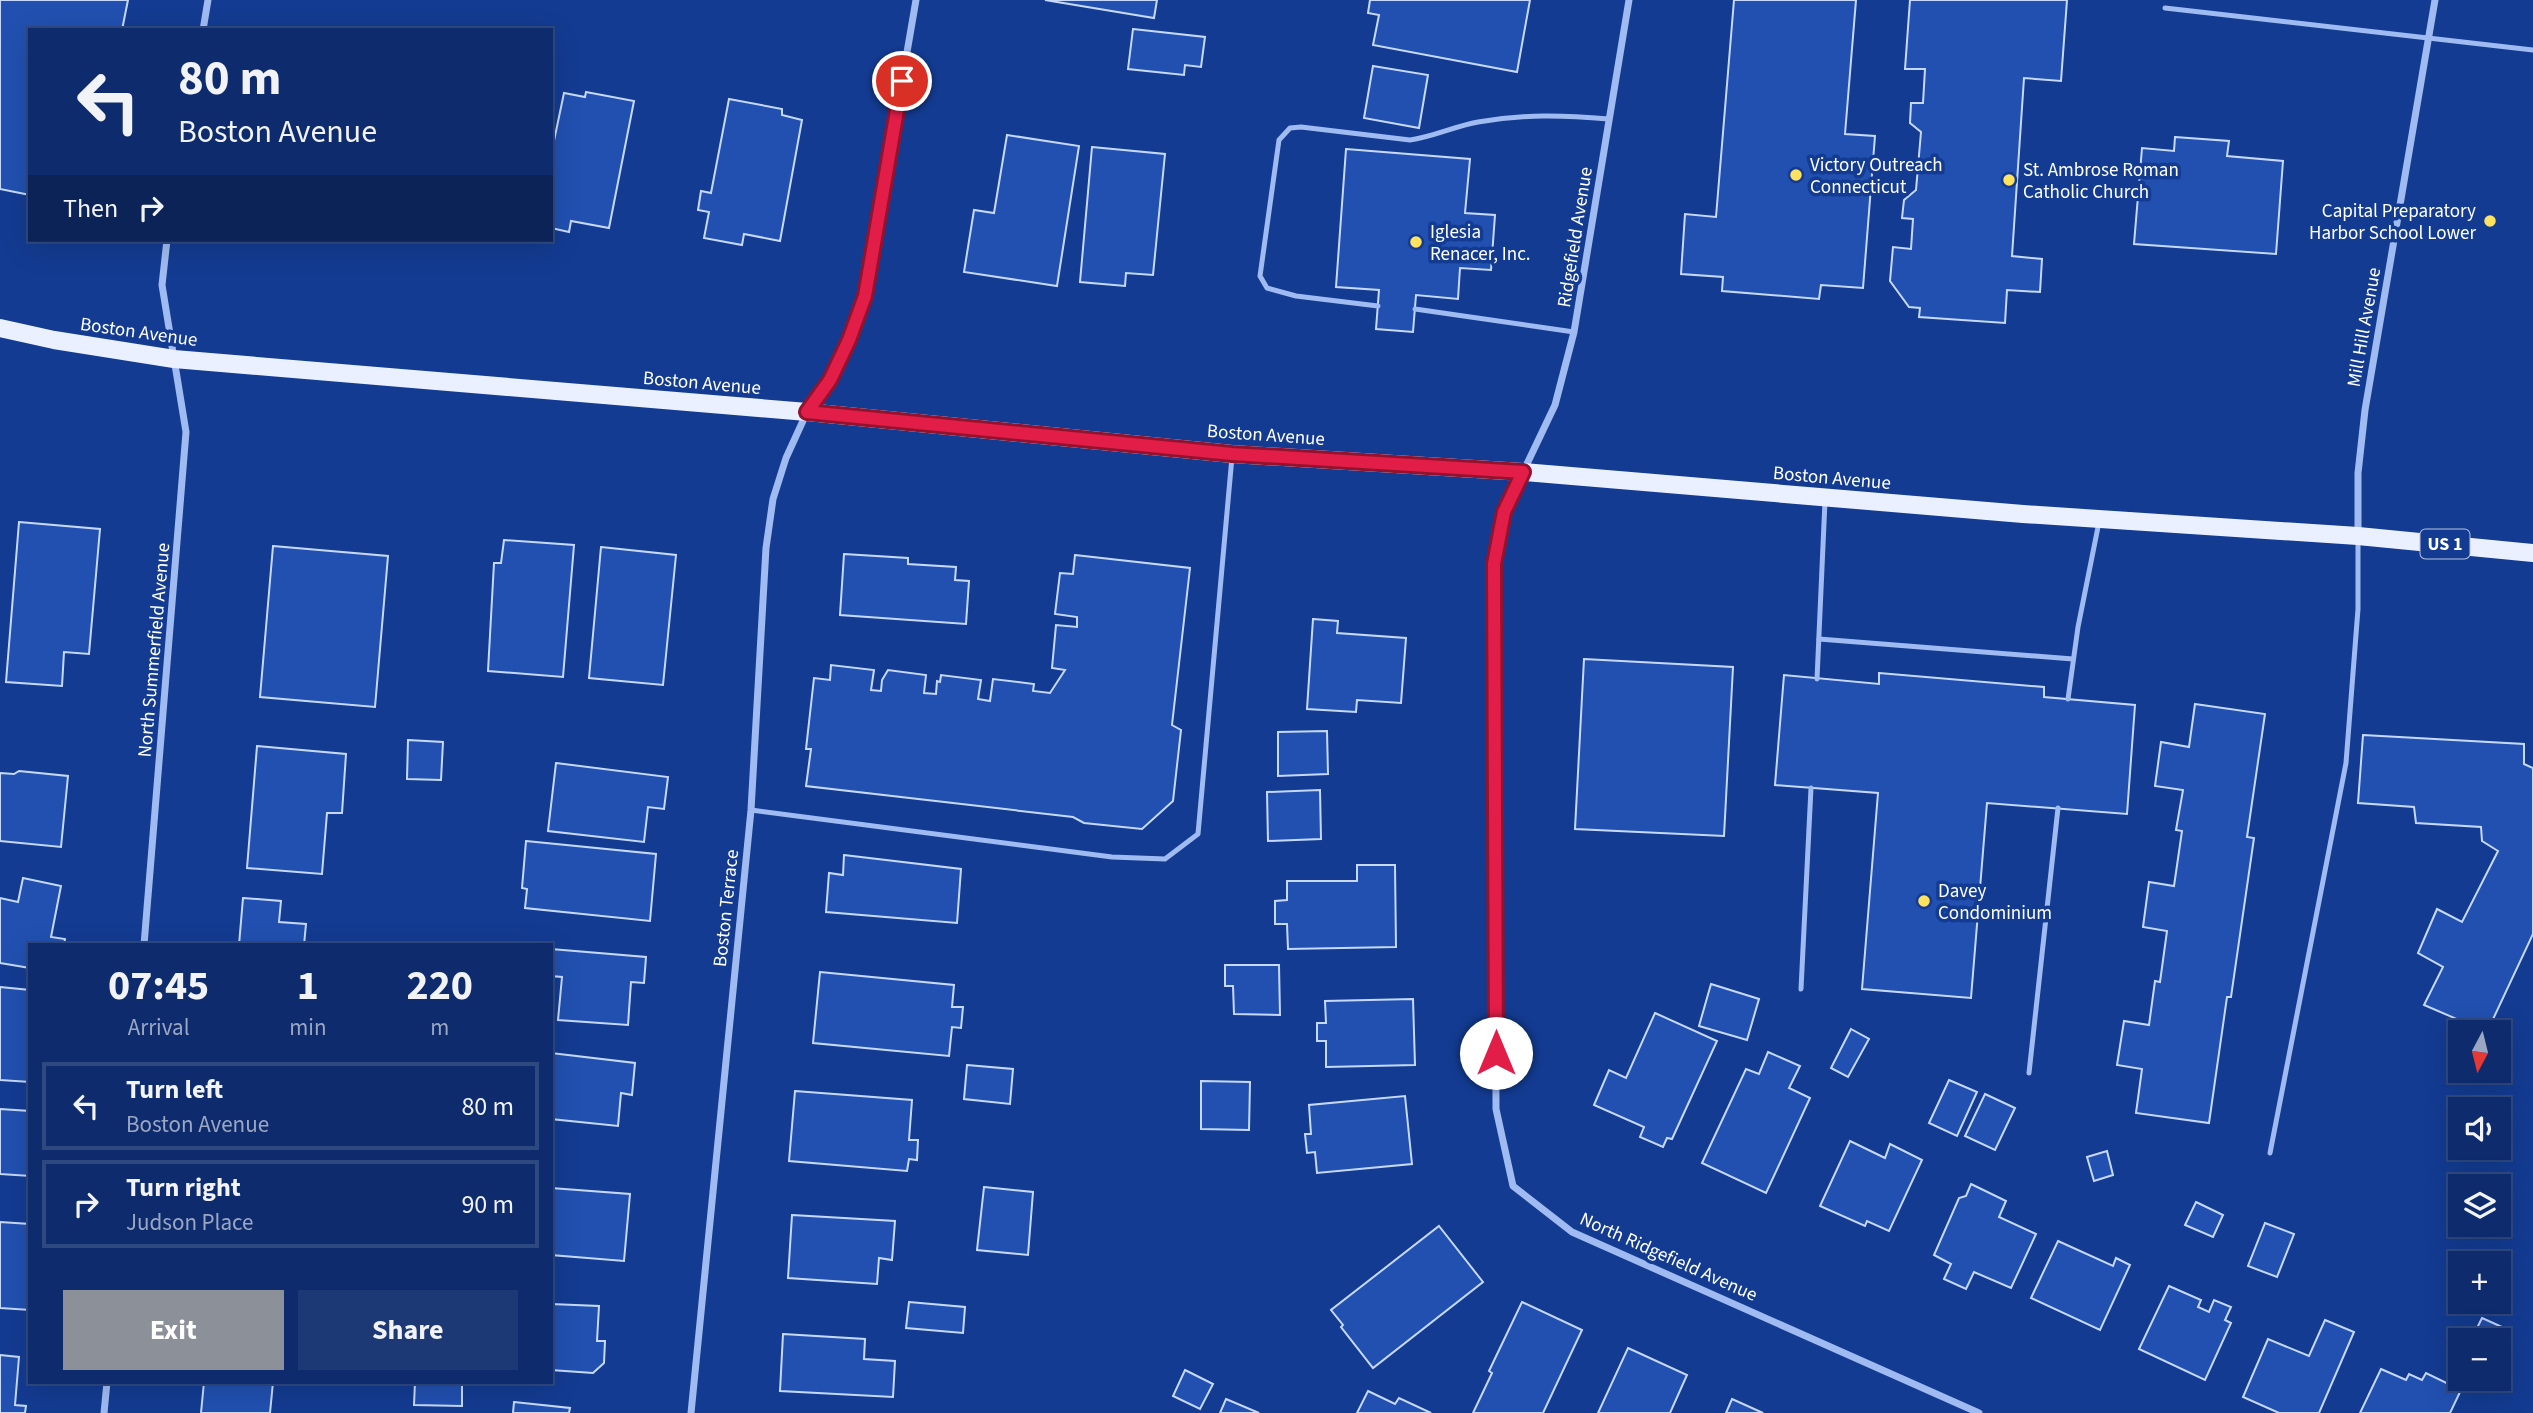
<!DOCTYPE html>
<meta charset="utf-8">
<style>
body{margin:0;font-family:"Source Sans 3",sans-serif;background:#1c3875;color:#f1f3f6;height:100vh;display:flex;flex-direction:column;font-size:26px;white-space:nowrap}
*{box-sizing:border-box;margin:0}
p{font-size:23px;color:#9ba7c2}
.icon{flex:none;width:38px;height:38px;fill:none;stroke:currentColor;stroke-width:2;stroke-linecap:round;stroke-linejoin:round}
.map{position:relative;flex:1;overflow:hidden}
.sheet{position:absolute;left:28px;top:943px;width:525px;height:441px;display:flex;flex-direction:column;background:#0e2c6d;border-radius:0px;box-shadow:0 7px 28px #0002,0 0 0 2px #2e4880}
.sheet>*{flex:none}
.guide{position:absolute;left:28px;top:28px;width:525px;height:214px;border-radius:0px;box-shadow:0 7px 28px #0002,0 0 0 2px #2e4880;background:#0e2c6d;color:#f1f3f6;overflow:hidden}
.needle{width:46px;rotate:187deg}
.tools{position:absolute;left:2448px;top:1020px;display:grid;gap:14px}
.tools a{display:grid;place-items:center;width:63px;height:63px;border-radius:0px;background:#0e2c6d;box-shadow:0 7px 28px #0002,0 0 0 2px #2e4880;font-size:35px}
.pin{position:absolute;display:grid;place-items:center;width:60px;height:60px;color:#fff;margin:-30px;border:4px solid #fff;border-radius:50%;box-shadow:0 2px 7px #0007}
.me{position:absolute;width:77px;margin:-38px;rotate:0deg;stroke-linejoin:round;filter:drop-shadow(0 0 5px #0008)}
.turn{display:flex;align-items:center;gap:24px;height:147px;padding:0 35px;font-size:32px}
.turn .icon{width:91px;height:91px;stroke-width:2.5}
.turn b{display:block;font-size:49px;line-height:60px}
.then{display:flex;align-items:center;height:66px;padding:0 35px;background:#0003;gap:14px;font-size:26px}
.eta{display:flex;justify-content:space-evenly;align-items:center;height:119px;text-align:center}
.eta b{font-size:42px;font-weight:700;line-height:49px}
.action{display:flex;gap:14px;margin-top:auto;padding:14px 35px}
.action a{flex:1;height:80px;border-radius:0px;background:#8c9099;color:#fff;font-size:28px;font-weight:700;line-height:80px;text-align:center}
.action a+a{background:#1c3875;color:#f1f3f6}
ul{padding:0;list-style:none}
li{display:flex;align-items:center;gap:21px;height:88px;margin:0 14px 10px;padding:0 21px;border:4px solid #2e4880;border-radius:0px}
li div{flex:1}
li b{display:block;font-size:26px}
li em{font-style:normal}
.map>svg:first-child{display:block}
</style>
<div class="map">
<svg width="2533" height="1413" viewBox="0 0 2533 1413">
<rect width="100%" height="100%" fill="#133b91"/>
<!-- building -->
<g fill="#2150b0" stroke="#c6d9fd" stroke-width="2">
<path d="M 0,0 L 128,0 L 122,30 L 30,30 L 30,195 L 0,189 Z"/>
<path d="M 1045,0 L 1157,0 L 1154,18 Z"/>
<path d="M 1370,0 L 1530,0 L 1517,72 L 1373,45 L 1379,15 L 1368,13 Z"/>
<path d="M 1734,0 L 1856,0 L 1845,134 L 1875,136 L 1863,288 L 1821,285 L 1819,299 L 1722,291 L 1723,277 L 1681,274 L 1685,214 L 1716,217 Z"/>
<path d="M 1910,0 L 2067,0 L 2061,81 L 2024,78 L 2012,256 L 2042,259 L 2040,292 L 2007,290 L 2005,323 L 1919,317 L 1920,308 L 1909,307 L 1890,281 L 1893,247 L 1911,249 L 1913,219 L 1902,218 L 1904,200 L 1916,190 L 1921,132 L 1910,123 L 1911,103 L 1923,103 L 1925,69 L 1905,69 Z"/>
<path d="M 1133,29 L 1205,37 L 1201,67 L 1185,65 L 1184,75 L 1128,69 Z"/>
<path d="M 1373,66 L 1428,75 L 1419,128 L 1364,118 Z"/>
<path d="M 586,92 L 634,101 L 609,228 L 571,221 L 569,232 L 551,228 L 551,155 L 564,93 L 585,97 Z"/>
<path d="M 729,99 L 782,109 L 782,115 L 802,120 L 780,241 L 744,234 L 742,245 L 704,238 L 709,212 L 698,210 L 701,191 L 711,193 Z"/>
<path d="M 1007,135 L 1079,146 L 1057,286 L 964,272 L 974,210 L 994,213 Z"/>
<path d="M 2175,137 L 2229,141 L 2227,156 L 2283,161 L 2276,254 L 2134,244 L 2142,148 L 2174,151 Z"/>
<path d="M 1092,147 L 1165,154 L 1153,275 L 1126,273 L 1125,286 L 1080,282 Z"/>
<path d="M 1346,149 L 1470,159 L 1465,213 L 1495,215 L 1491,270 L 1460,268 L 1458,299 L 1416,295 L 1413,332 L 1376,329 L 1379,290 L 1336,287 Z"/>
<path d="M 19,522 L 100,529 L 89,654 L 64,652 L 62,686 L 6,682 Z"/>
<path d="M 504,540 L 574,545 L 563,677 L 488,671 L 494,563 L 501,563 Z"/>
<path d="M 273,546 L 388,556 L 375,707 L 260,697 Z"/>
<path d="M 601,547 L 676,555 L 663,685 L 589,678 Z"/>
<path d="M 844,554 L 908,558 L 908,564 L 956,567 L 955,580 L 969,581 L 966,624 L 840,615 Z"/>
<path d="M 1075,555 L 1190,568 L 1172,725 L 1181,730 L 1173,801 L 1142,829 L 1084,823 L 1073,817 L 806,786 L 811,749 L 806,749 L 814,678 L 830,680 L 831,665 L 874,670 L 871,690 L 881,691 L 882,680 L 888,670 L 926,675 L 924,693 L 936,694 L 937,681 L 940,682 L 941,675 L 981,680 L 978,699 L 990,701 L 993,679 L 1034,684 L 1033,691 L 1050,693 L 1065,670 L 1052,668 L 1056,625 L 1077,627 L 1077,617 L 1055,614 L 1060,573 L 1073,574 Z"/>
<path d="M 1313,619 L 1338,621 L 1337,633 L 1406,638 L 1401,703 L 1357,700 L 1356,712 L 1307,709 Z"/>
<path d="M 1584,659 L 1733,667 L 1724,836 L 1575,829 Z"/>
<path d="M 1879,673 L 2044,687 L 2044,697 L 2135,705 L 2127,814 L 1987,803 L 1971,998 L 1862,989 L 1878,793 L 1775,785 L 1784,675 L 1879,684 Z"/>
<path d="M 2195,704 L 2265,714 L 2247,837 L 2254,838 L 2231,997 L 2227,997 L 2209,1123 L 2136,1113 L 2142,1069 L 2117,1065 L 2124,1021 L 2149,1025 L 2155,981 L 2160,982 L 2167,931 L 2143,927 L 2149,882 L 2174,886 L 2182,831 L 2176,830 L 2183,790 L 2155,786 L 2161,742 L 2189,747 Z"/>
<path d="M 1327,731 L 1328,774 L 1278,776 L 1278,732 Z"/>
<path d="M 2363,735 L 2524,744 L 2524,764 L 2533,768 L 2533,934 L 2487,1032 L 2424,1005 L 2443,967 L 2418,953 L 2437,909 L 2462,922 L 2498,851 L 2482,841 L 2481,827 L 2416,823 L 2414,807 L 2358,803 Z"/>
<path d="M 408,740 L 443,742 L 441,780 L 407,779 Z"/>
<path d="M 257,746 L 346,754 L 342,813 L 327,813 L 322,874 L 247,868 Z"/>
<path d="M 556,763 L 668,777 L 664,809 L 648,807 L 644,842 L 548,831 Z"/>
<path d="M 19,771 L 68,776 L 61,847 L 0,841 L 0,773 L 14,774 Z"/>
<path d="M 1320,790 L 1321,839 L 1268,841 L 1267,792 Z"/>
<path d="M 526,841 L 656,854 L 650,921 L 525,908 L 527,889 L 522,888 Z"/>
<path d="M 844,855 L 961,869 L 957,923 L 826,912 L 829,873 L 843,875 Z"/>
<path d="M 1357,865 L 1395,865 L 1396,947 L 1288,949 L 1287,924 L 1275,924 L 1275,901 L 1287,900 L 1287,881 L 1357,881 Z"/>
<path d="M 23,878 L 61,886 L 51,937 L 65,939 L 64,945 L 30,945 L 30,968 L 0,963 L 0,898 L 18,902 Z"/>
<path d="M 243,898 L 281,901 L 279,922 L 306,924 L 304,945 L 239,945 Z"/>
<path d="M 551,949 L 646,957 L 644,983 L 631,982 L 628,1025 L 558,1020 L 562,977 L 551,976 Z"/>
<path d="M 1225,965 L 1279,965 L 1280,1015 L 1234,1014 L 1233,986 L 1225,986 Z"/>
<path d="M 820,972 L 954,985 L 952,1007 L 963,1007 L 961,1028 L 952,1027 L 949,1056 L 813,1043 Z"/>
<path d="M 1711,984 L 1759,999 L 1747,1040 L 1699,1026 Z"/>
<path d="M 0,987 L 30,990 L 30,1082 L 0,1080 Z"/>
<path d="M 1413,999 L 1415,1065 L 1326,1067 L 1326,1041 L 1317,1041 L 1317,1023 L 1326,1023 L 1325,1001 Z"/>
<path d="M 1655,1013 L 1717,1041 L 1672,1139 L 1667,1138 L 1663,1147 L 1640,1137 L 1644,1127 L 1594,1105 L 1609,1070 L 1626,1078 Z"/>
<path d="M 1851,1029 L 1869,1039 L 1848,1077 L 1831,1068 Z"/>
<path d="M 1768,1052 L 1800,1066 L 1789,1088 L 1810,1098 L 1766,1193 L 1702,1163 L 1746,1069 L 1759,1074 Z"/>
<path d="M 551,1053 L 635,1063 L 632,1095 L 621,1093 L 618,1126 L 551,1119 Z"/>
<path d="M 967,1065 L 1013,1069 L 1010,1104 L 964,1099 Z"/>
<path d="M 1949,1080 L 1977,1092 L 1957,1136 L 1929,1123 Z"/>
<path d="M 1201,1081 L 1250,1082 L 1249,1130 L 1201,1129 Z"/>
<path d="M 795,1091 L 912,1100 L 909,1140 L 918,1140 L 917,1160 L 909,1159 L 907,1171 L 789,1161 Z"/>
<path d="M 1985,1094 L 2015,1108 L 1995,1150 L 1965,1136 Z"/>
<path d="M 1405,1096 L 1412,1164 L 1317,1173 L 1315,1152 L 1307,1153 L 1305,1134 L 1311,1134 L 1309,1105 Z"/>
<path d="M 0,1109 L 30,1111 L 30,1176 L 0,1174 Z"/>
<path d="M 1850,1141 L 1885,1158 L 1890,1144 L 1922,1160 L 1889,1231 L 1867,1221 L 1865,1226 L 1820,1206 Z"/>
<path d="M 2107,1151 L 2113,1175 L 2094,1181 L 2087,1157 Z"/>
<path d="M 1971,1184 L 2006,1201 L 1999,1217 L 2036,1234 L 2011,1288 L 1974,1272 L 1966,1289 L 1944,1279 L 1951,1264 L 1934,1255 L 1959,1198 L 1966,1196 Z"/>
<path d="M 984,1187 L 1033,1192 L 1028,1255 L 977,1250 Z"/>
<path d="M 551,1188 L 630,1194 L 624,1261 L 551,1255 Z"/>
<path d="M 2196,1202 L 2223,1215 L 2213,1237 L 2185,1225 Z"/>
<path d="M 792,1215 L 895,1221 L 892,1260 L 879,1258 L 877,1284 L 788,1278 Z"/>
<path d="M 0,1222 L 30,1224 L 28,1280 L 30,1280 L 30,1310 L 0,1308 Z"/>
<path d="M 2265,1223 L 2294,1234 L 2277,1277 L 2248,1266 Z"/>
<path d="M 1439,1226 L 1483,1282 L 1373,1368 L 1341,1327 L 1343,1325 L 1331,1310 Z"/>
<path d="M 2058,1241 L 2113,1266 L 2116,1258 L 2130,1265 L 2100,1330 L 2031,1298 Z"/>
<path d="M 2169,1286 L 2201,1300 L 2198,1307 L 2209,1312 L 2214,1300 L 2231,1307 L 2225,1320 L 2231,1323 L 2205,1380 L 2139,1349 Z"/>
<path d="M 909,1302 L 965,1307 L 963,1333 L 906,1328 Z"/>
<path d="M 1522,1302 L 1582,1330 L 1543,1413 L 1473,1413 L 1492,1373 L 1489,1371 Z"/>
<path d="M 551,1304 L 599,1306 L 597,1341 L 605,1341 L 604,1363 L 593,1373 L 551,1370 Z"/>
<path d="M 2482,1318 L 2511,1331 L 2499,1357 L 2499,1340 L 2471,1340 Z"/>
<path d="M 2325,1320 L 2354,1332 L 2319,1413 L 2279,1413 L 2243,1397 L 2268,1339 L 2309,1356 Z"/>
<path d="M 783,1334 L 865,1339 L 864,1359 L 895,1361 L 893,1397 L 780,1391 Z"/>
<path d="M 1628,1348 L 1687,1375 L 1670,1413 L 1598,1413 Z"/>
<path d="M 0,1355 L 19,1357 L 15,1405 L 26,1406 L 25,1413 L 0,1413 Z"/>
<path d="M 2381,1369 L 2406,1380 L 2409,1374 L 2422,1380 L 2426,1373 L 2461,1390 L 2450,1413 L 2360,1413 Z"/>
<path d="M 1185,1370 L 1213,1384 L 1200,1409 L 1173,1396 Z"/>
<path d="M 204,1382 L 273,1382 L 270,1413 L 201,1413 Z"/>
<path d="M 415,1382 L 462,1382 L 462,1406 L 414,1405 Z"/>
<path d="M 1368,1391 L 1395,1404 L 1399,1398 L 1431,1413 L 1357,1413 Z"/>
<path d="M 1226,1399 L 1259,1413 L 1220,1413 Z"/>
<path d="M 1732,1399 L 1763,1413 L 1726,1413 Z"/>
<path d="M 514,1402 L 570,1408 L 569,1413 L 513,1413 Z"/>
</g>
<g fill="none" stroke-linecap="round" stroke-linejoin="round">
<!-- lane -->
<g stroke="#9fbbf2" stroke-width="5">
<path d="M 2165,8 L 2533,50"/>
<path d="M 1378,306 L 1296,296 L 1267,288 L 1260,276 L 1279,140 L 1290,128 L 1301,127 L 1410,140 C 1433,137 1455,126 1478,122 C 1525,114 1562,115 1609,119"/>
<path d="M 1415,309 L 1574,332"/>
<path d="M 1819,639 L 2073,659"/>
<path d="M 1817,679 L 1825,501"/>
<path d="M 2068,699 L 2078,627 L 2099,522"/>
<path d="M 751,810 L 1112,857 L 1165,859 L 1198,834 L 1232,457"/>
<path d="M 1801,989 L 1811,788"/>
<path d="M 2029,1073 L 2058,808"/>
<path d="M 2270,1153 L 2346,763 L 2358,609 L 2358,540"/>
</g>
<!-- street -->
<g stroke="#9fbbf2" stroke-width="7">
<path d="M 1629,0 L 1574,332 L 1555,405 L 1504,512 L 1494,563 L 1496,1109 L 1513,1186 L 1572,1232 L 1979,1413"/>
<path d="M 203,30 L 208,0"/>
<path d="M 2358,536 L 2358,473 L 2365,410 L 2435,0"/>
<path d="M 144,945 L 186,432 L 162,285 L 167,240"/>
<path d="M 104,1413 L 107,1382"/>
<path d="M 691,1413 L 751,810 L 766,548 L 773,499 L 786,458 L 807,412 L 829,380 L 849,340 L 865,296 L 916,0"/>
</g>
<!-- primary -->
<path stroke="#eaf0ff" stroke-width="18" d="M 0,328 L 54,340 L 174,359 L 807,412 L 1232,454 L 1523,472 L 2023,514 L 2358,536 L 2533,553"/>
</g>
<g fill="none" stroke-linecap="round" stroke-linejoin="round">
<defs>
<path id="route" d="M 902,81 L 865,296 L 849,340 L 830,380 L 807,412 L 1232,454 L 1523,472 L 1504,512 L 1494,564 L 1496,1053"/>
</defs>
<!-- route casing -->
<use href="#route" stroke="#92132f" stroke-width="18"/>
<!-- route -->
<use href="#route" stroke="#e11d48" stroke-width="12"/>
</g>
<!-- markers -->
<g fill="#ffe360" stroke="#133b91" stroke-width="2.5">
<circle cx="1796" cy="175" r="7"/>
<circle cx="2009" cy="180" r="7"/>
<circle cx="2490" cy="221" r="7"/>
<circle cx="1416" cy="242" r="7"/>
<circle cx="1924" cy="901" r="7"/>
</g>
<g text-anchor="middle" stroke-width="7" stroke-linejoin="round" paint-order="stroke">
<!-- shield labels -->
<rect fill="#133b91" stroke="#b8c4de" stroke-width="2" x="2420.5" y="529.5" width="49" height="29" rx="5"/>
<g font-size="18" font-weight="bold" fill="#fff">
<text x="2445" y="550">US 1</text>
</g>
<!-- poi labels -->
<g font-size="19" fill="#fff" stroke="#133b91" text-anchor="start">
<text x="1810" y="171">Victory Outreach<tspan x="1810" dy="22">Connecticut</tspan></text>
<text x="2023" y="176">St. Ambrose Roman<tspan x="2023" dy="22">Catholic Church</tspan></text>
<text x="2476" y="217" text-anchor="end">Capital Preparatory<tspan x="2476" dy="22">Harbor School Lower</tspan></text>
<text x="1430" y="238">Iglesia<tspan x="1430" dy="22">Renacer, Inc.</tspan></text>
<text x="1938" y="897">Davey<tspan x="1938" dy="22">Condominium</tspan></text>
</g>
<!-- street labels -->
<g font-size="19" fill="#fff" stroke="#133b91">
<text transform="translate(1574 237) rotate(-81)" y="7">Ridgefield Avenue</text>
<text transform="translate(2363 327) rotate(-80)" y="7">Mill Hill Avenue</text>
<text transform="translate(139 331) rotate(8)" y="7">Boston Avenue</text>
<text transform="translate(702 382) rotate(5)" y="7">Boston Avenue</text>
<text transform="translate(1266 434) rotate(4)" y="7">Boston Avenue</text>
<text transform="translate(1832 477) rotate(5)" y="7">Boston Avenue</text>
<text transform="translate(153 650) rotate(-85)" y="7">North Summerfield Avenue</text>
<text transform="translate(725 908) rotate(-84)" y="7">Boston Terrace</text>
<text transform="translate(1669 1256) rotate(24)" y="7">North Ridgefield Avenue</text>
</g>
</g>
</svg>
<div class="tools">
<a><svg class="needle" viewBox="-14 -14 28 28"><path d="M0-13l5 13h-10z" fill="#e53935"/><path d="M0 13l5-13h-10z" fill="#9ba7c2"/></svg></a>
<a><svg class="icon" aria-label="sound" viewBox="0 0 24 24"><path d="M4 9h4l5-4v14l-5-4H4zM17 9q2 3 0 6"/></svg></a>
<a><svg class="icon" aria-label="layers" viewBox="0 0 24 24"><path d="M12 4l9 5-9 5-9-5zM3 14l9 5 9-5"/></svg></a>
<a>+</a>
<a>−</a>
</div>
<div class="pin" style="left:902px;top:81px;background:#d93025"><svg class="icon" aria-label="arrive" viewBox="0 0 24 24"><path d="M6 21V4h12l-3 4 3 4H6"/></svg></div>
<svg class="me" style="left:1496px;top:1053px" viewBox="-20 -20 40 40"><circle r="19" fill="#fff"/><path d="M0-13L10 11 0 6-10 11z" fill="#e11d48"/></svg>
<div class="guide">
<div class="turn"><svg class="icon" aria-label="left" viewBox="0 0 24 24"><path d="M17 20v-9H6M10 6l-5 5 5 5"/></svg><div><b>80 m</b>Boston Avenue</div></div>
<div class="then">Then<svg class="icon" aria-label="right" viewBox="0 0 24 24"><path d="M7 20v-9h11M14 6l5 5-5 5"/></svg></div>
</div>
<section class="sheet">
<div class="eta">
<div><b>07:45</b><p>Arrival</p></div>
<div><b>1</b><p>min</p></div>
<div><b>220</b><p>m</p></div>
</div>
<ul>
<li><svg class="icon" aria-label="left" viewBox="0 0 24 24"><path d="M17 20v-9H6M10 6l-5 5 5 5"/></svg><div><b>Turn left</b><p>Boston Avenue</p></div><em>80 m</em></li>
<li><svg class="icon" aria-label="right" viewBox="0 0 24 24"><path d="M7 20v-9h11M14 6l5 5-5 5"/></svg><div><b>Turn right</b><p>Judson Place</p></div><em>90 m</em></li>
</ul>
<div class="action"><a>Exit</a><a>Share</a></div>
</section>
</div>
